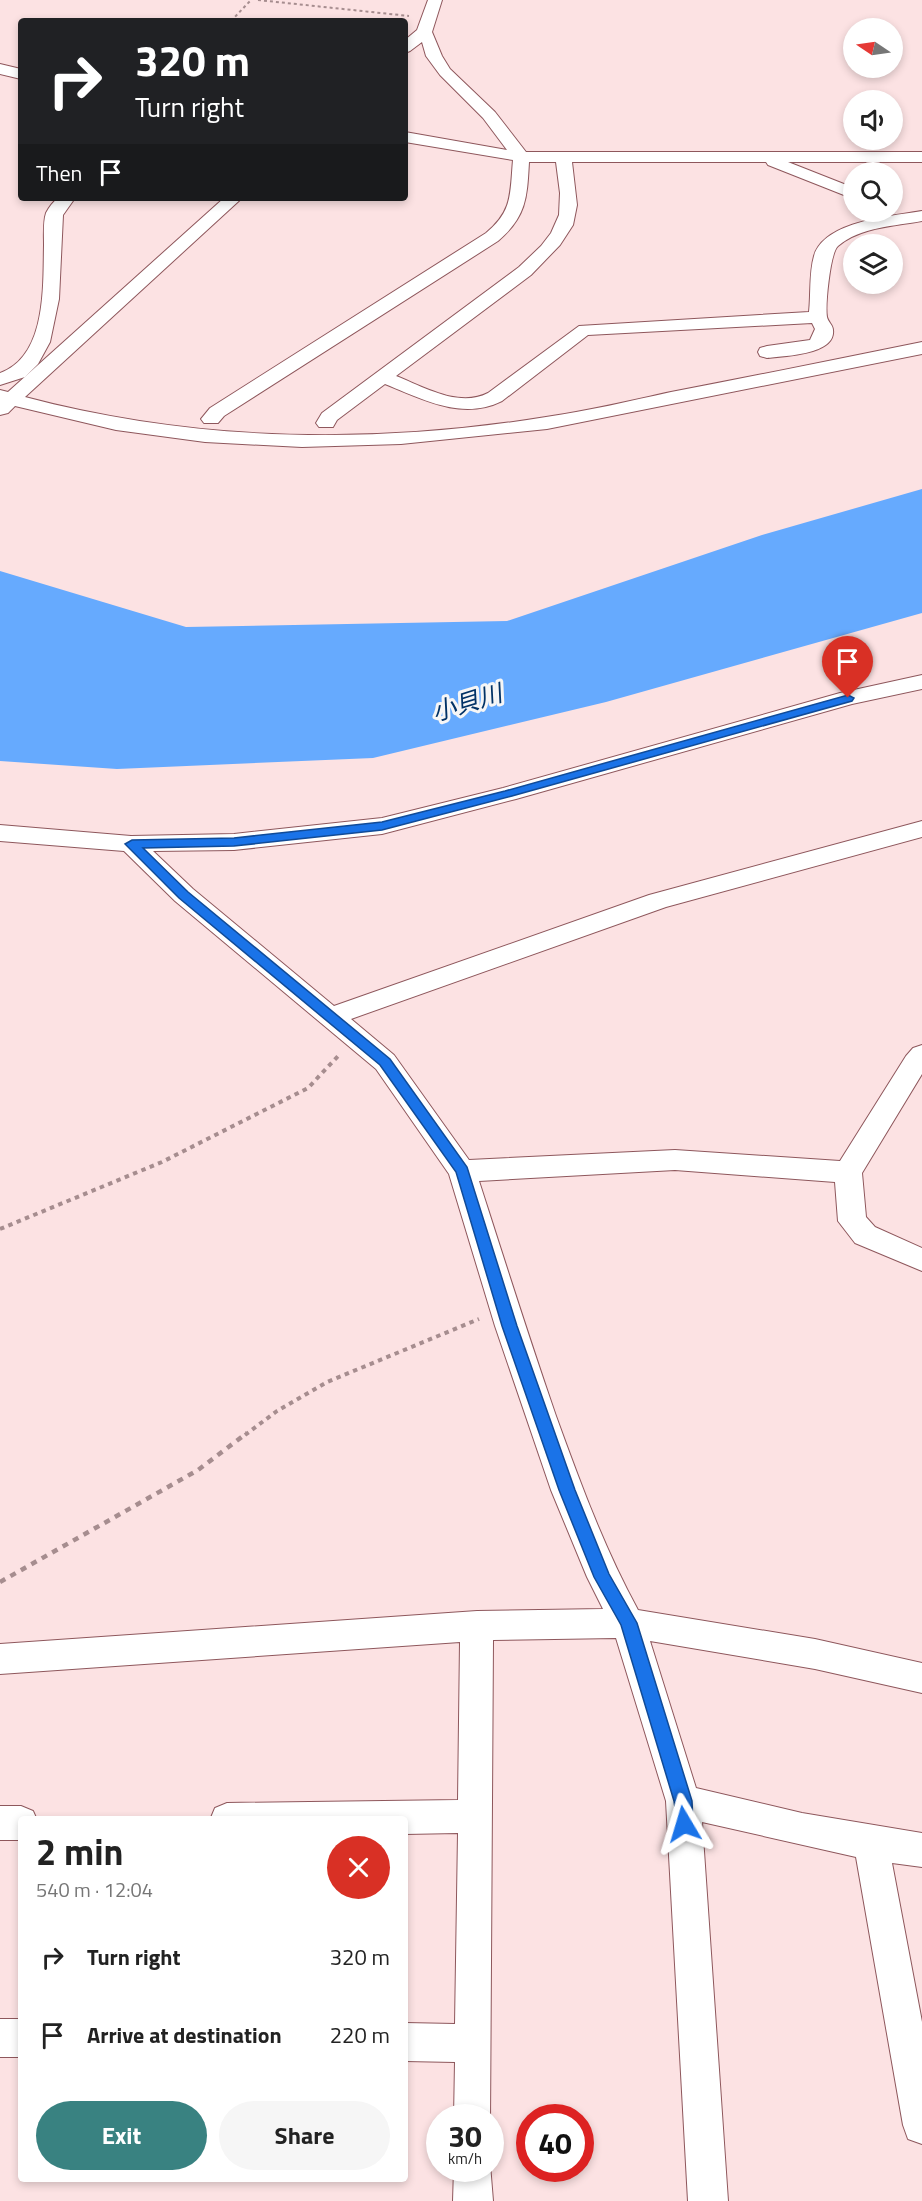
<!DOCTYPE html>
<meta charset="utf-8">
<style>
body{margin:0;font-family:"Titillium Web","Noto Sans JP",sans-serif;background:#f6f6f6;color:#222;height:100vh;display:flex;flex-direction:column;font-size:22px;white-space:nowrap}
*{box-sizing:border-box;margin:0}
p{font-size:20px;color:#767676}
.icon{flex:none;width:33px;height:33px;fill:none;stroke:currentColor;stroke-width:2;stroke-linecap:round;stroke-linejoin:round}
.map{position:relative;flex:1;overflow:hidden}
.drawer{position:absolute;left:18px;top:1816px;width:390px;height:366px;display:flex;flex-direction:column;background:#fff;border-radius:6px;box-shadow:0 3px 9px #0003}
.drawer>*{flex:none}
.guide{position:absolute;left:18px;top:18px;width:390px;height:183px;border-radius:6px;box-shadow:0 3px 9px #0003;background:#202124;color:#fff;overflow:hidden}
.needle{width:39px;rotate:283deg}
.tools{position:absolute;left:843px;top:18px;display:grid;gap:12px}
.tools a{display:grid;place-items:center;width:60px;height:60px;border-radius:50%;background:#fff;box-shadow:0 3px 9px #0003;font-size:30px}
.speed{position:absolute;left:426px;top:2104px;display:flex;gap:12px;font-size:30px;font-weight:700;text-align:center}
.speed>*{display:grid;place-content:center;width:78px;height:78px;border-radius:50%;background:#fff;box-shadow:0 3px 9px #0003;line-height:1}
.speed small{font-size:15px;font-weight:400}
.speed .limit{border:9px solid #d22;background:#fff;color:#111}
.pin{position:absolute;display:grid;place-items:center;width:51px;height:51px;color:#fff;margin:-62px -26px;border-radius:50% 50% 50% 0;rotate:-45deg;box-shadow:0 0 6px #0007}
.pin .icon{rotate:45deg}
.me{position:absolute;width:66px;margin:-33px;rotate:353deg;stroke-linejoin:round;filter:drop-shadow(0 0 4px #0008)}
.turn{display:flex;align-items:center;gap:21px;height:126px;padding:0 18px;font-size:27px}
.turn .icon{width:78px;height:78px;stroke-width:2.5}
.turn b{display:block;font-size:42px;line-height:51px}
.then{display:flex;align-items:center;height:57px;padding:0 18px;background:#0003;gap:12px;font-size:22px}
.round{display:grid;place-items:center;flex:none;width:63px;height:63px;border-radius:32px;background:#f6f6f6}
.summary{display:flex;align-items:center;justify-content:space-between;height:102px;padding:0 18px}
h1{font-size:36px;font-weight:700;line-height:45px}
.primary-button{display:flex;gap:12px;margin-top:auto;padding:12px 18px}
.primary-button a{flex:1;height:69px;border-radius:36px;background:#398281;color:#fff;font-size:24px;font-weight:700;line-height:69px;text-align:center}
.primary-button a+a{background:#f6f6f6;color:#222}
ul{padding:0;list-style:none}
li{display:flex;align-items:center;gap:18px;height:78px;padding:0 18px}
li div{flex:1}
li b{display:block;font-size:22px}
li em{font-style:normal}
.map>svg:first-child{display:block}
</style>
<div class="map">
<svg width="922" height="2201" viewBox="0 0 922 2201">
<rect width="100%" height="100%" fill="#fce2e3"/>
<!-- water -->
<path fill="#66aafe" d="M 922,489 L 922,613 L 606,702 L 373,758 L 117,769 L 0,761 L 0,571 L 186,627 L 507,621 L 762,535 Z"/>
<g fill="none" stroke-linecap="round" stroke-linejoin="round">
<defs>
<g id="minor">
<path d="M 428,0 L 442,0 L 432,32 L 442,56 L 450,69 L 495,112 L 526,152 L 922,152 L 922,162 L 788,162 L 854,188 L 854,199 L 768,165 L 766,162 L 572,162 L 577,205 L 573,225 L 560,245 L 531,275 L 396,376 C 424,387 459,408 488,393 L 579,326 L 809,312 C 811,295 809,273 814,256 C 824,221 892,216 922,211 L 922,221 C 896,226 860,227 838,246 C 830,253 825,306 827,317 C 828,322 833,325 833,330 C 836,355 783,356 767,358 L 760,356 L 758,352 L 760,348 L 767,346 L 810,340 L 815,329 L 812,323 L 588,335 L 502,401 C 462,421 422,399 385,384 L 337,420 L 333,427 L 319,427 L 316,423 L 322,413 L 519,267 L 541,246 L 551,233 L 559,215 L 560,193 L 556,162 L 529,162 C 527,197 527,216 498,241 L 224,416 L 218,423 L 204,423 L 201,419 L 210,408 L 486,233 C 513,211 510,193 513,160 L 405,142 L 405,132 L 507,150 L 483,118 L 440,75 L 426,56 L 422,42 L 410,51 L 405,53 L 405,40 L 417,30 Z"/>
<path d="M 0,64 L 21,69 L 21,79 L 0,74 Z"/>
<path d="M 58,198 L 75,198 L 63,215 L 59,299 L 50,342 L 38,364 L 25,377 L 0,385 L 0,373 C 47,356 43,286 44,245 C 44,235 43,222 46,213 C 49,207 53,202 58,198 Z"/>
<path d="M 224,198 L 242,198 L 25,397 C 195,442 373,445 546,417 C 588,411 630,401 671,392 C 755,376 838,359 922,342 L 922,354 L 547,429 L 401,444 L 302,447 L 205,442 L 116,430 L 15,406 L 8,413 L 0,415 L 0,390 L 8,392 Z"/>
<path d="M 922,675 L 922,689 L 852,704 L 516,799 L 382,834 L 234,850 L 153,851 L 193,889 L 334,1006 L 649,895 L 922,821 L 922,837 L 666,907 L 351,1019 L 394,1055 L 469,1160 L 675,1150 L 840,1161 L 906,1056 L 913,1048 L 922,1045 L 922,1074 L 862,1173 L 866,1217 L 875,1227 L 922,1248 L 922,1271 L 855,1243 L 838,1221 L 835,1182 L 675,1170 L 479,1181 C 504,1259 529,1338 556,1416 C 580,1482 604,1548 638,1610 L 815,1639 L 922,1663 L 922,1693 L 815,1669 L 650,1641 L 696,1788 L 802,1813 L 922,1833 L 922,1867 L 892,1863 L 922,2022 L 922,2144 L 908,2139 L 903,2125 L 856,1857 L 702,1822 L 728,2201 L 688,2201 L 666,1801 L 616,1638 L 493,1640 L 490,2122 L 490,2118 L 454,2118 L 455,2062 L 405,2061 L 405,2023 L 455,2024 L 458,1833 L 405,1834 L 405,1820 L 210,1820 L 215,1808 L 227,1803 L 458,1800 L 460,1642 L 0,1674 L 0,1644 L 477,1611 L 603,1609 L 587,1577 L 551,1490 L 495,1326 L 449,1174 L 376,1069 L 175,901 L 124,851 L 0,841 L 0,825 L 131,836 L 234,834 L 382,818 L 503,788 L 840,693 Z"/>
<path d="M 0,1806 L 21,1806 L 33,1811 L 37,1820 L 21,1820 L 21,1840 L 0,1840 Z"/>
<rect x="0" y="2019" width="21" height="38"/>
<path d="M 490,2164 L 493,2201 L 453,2201 L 454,2169 L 490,2169 Z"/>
</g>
</defs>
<!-- minor casing -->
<use href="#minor" stroke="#8e575c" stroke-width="2"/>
<!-- path-far2 -->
<g stroke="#a68d8f" stroke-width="2" stroke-dasharray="3 3" stroke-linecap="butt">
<path d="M 258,0 L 409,16"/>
<path d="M 231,21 L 251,0"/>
</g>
<!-- path-far1 -->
<g stroke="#a68d8f" stroke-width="4" stroke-dasharray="4.5 4.5" stroke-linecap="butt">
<path d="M 0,1229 L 162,1162 L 308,1088 L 339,1055"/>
<path d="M 245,1435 L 277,1411 L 327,1382 L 479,1319"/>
</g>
<!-- path -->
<path stroke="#a68d8f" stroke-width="4.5" stroke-dasharray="6 6" stroke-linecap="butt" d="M 0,1582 L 198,1470 L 247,1433"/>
<!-- minor -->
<use href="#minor" fill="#fff" fill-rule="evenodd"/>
</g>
<!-- route -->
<path fill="#1a73e8" stroke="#114b97" stroke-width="1.5" d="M 848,695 L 854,698 L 852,701 L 512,796 L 382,830 L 234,846 L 143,848 L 188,892 L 390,1059 L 467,1167 L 517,1326 L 575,1490 L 609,1574 L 637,1623 L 692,1801 L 693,1824 L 691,1830 L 684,1833 L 678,1830 L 674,1801 L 621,1625 L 594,1577 L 559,1490 L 502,1326 L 456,1172 L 380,1065 L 179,898 L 125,844 L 132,840 L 234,838 L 382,822 L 505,791 Z"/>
<g text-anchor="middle" stroke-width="6" stroke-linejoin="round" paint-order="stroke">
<!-- water labels -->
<g font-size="24" font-style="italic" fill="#013266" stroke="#f6f6f6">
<text transform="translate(467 703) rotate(-17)" y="8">小貝川</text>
</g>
</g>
</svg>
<div class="tools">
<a><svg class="needle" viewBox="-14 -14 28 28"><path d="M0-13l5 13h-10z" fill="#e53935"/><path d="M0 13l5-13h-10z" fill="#767676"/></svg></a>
<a><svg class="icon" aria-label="sound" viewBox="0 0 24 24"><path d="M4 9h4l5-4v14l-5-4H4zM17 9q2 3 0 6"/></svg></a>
<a><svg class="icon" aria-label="search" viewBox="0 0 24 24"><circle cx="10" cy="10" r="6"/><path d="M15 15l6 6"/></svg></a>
<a><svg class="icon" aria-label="layers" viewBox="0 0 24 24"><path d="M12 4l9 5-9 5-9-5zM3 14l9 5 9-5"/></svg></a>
</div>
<div class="speed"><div>30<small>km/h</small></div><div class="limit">40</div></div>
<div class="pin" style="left:848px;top:698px;background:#d93025"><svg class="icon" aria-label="arrive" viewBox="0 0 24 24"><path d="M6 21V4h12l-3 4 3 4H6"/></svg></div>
<svg class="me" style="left:684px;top:1824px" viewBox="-20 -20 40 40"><path d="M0-17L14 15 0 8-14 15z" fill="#1a73e8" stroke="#fff" stroke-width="4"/></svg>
<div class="guide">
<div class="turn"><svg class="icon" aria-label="right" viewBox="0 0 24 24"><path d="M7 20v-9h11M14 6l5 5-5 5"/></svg><div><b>320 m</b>Turn right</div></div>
<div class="then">Then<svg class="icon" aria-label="arrive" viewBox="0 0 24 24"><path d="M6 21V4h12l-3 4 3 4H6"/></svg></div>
</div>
<section class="drawer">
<div class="summary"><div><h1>2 min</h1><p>540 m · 12:04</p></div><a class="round" style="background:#d93025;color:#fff"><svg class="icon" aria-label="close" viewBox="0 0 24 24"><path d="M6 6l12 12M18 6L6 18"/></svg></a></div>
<ul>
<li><svg class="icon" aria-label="right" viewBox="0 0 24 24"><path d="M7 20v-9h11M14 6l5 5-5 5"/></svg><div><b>Turn right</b></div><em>320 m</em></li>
<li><svg class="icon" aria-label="arrive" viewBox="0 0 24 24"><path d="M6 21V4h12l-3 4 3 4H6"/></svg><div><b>Arrive at destination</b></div><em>220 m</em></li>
</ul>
<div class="primary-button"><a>Exit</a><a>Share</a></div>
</section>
</div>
